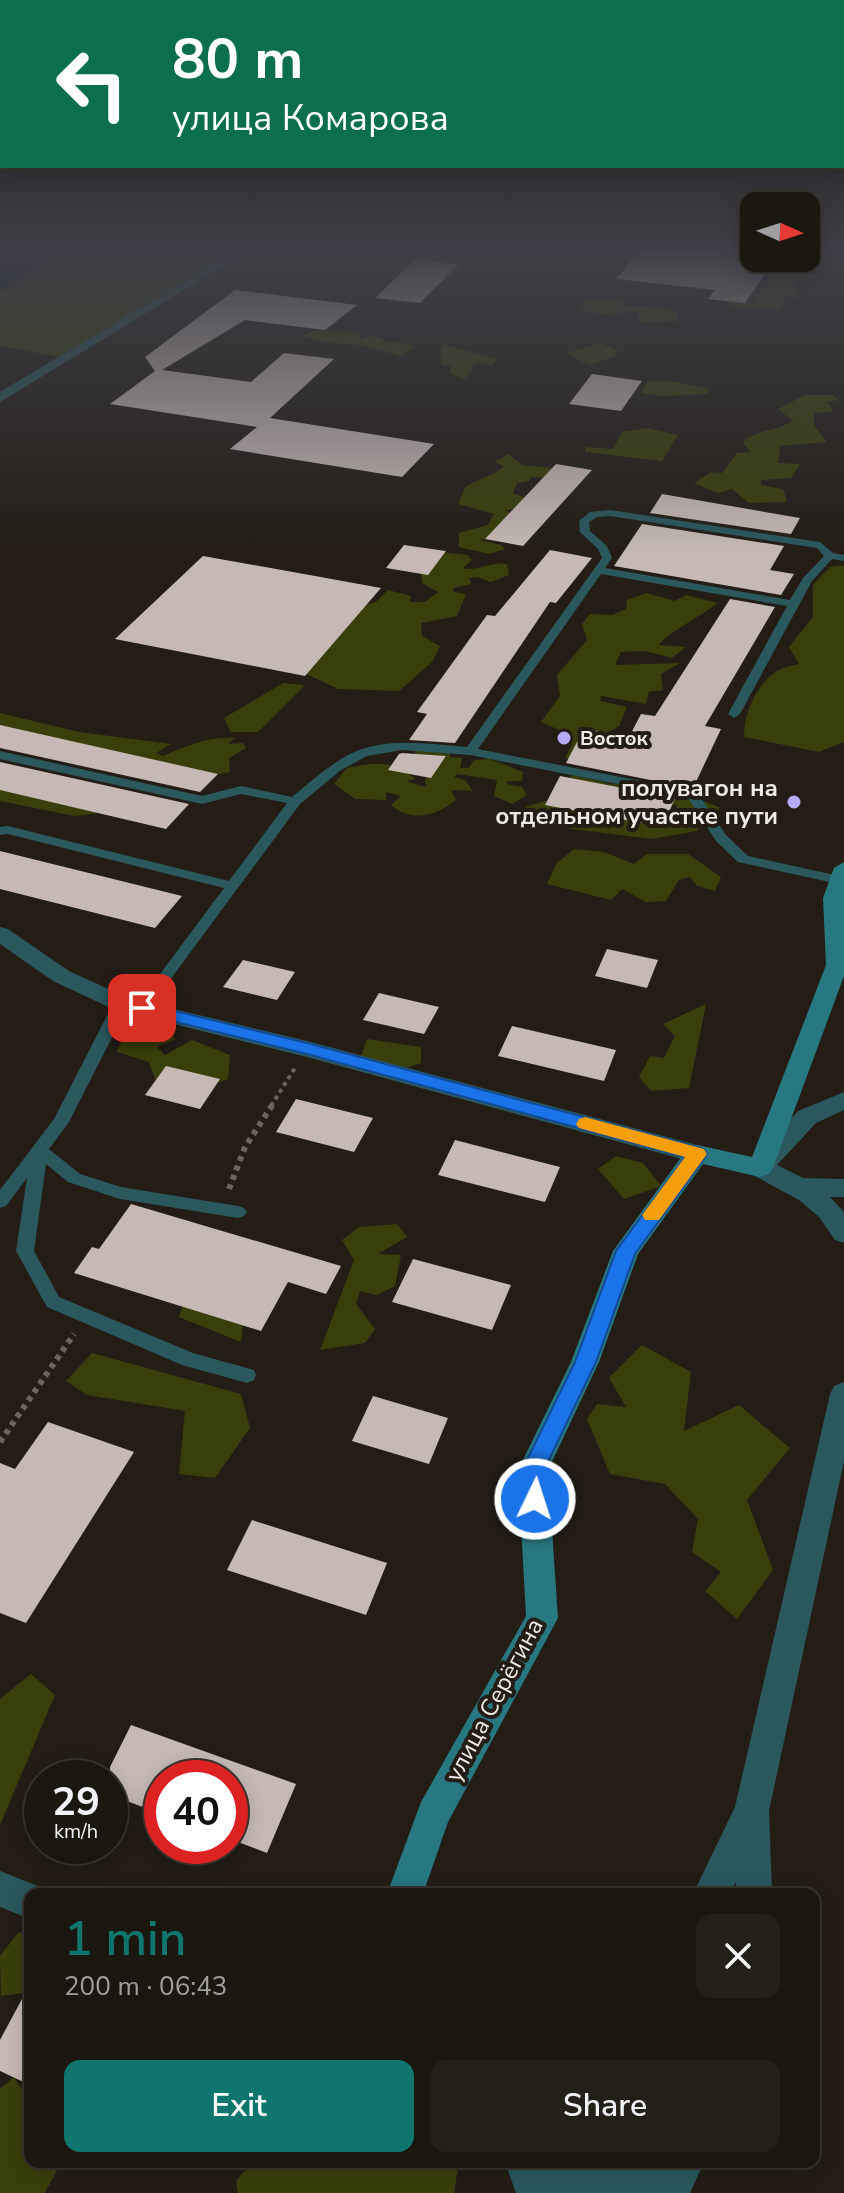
<!DOCTYPE html>
<meta charset="utf-8">
<style>
body{margin:0;font-family:"Nunito Sans",sans-serif;background:#231f19;color:#f1f3f6;height:100vh;display:flex;flex-direction:column;font-size:30px;white-space:nowrap}
*{box-sizing:border-box;margin:0}
p{font-size:26px;color:#9f9f9f}
.icon{flex:none;width:44px;height:44px;fill:none;stroke:currentColor;stroke-width:2;stroke-linecap:round;stroke-linejoin:round}
.map{position:relative;flex:1;overflow:hidden}
.details{position:absolute;left:24px;top:1888px;width:796px;height:280px;display:flex;flex-direction:column;background:#1a1610;border-radius:16px;box-shadow:0 4px 20px #0003,0 0 0 2px #383530}
.details>*{flex:none}
.banner{position:absolute;left:0px;top:0px;width:844px;height:168px;box-shadow:0 4px 20px #0003,0 0 0 2px #383530;background:#0b6e4f;color:#fff;overflow:hidden}
.needle{width:52px;rotate:93deg}
.buttons{position:absolute;left:740px;top:192px;display:grid;gap:16px}
.buttons a{display:grid;place-items:center;width:80px;height:80px;border-radius:16px;background:#1a1610;box-shadow:0 4px 20px #0003,0 0 0 2px #383530;font-size:40px}
.speed{position:absolute;left:24px;top:1760px;display:flex;gap:16px;font-size:40px;font-weight:700;text-align:center}
.speed>*{display:grid;place-content:center;width:104px;height:104px;border-radius:50%;background:#1a1610;box-shadow:0 4px 20px #0003,0 0 0 2px #383530;line-height:1}
.speed small{font-size:20px;font-weight:400}
.speed .limit{border:12px solid #d22;background:#fff;color:#111}
.pin{position:absolute;display:grid;place-items:center;width:68px;height:68px;color:#fff;margin:-34px;border-radius:16px;box-shadow:0 4px 12px #0006}
.me{position:absolute;width:88px;margin:-44px;rotate:4deg;stroke-linejoin:round;filter:drop-shadow(0 0 6px #0008)}
.turn{display:flex;align-items:center;gap:28px;height:168px;padding:0 40px;font-size:36px}
.turn .icon{width:104px;height:104px;stroke-width:2.5}
.turn b{display:block;font-size:56px;line-height:68px}
.round{display:grid;place-items:center;flex:none;width:84px;height:84px;border-radius:16px;background:#231f19}
.summary{display:flex;align-items:center;justify-content:space-between;height:136px;padding:0 40px}
h1{font-size:48px;font-weight:600;line-height:60px;color:#0f766e}
.primary-button{display:flex;gap:16px;margin-top:auto;padding:16px 40px}
.primary-button a{flex:1;height:92px;border-radius:16px;background:#0f766e;color:#fff;font-size:32px;font-weight:600;line-height:92px;text-align:center}
.primary-button a+a{background:#231f19;color:#f1f3f6}
.map>svg:first-child{display:block}
</style>
<div class="map">
<svg width="844" height="2193" viewBox="0 0 844 2193">
<rect width="100%" height="100%" fill="#231d16"/>
<!-- green -->
<g fill="#393f0b">
<path d="M 71,248 L 240,248 L 59,357 L 0,346 L 0,293 L 45,270 Z"/>
<path d="M 261,248 L 315,248 L 317,251 L 306,251 L 280,267 L 260,262 L 237,269 L 229,268 L 256,256 Z"/>
<path d="M 806,248 L 825,248 L 817,255 L 825,258 L 825,268 L 807,272 L 816,277 L 794,282 L 797,297 L 783,297 L 782,309 C 763,307 748,311 730,306 L 727,301 L 755,302 L 778,264 L 787,263 L 791,258 L 806,258 Z"/>
<path d="M 587,300 L 620,300 L 626,307 L 647,306 L 676,311 L 678,321 L 640,322 L 638,312 L 624,311 L 614,316 L 579,310 Z"/>
<path d="M 315,330 L 360,333 L 360,340 L 370,336 L 383,338 L 383,343 L 394,341 L 416,346 L 400,356 L 361,345 L 327,343 L 304,336 Z"/>
<path d="M 600,343 L 619,351 L 615,356 L 589,365 L 567,353 Z"/>
<path d="M 441,344 L 497,359 L 492,365 L 477,364 L 469,368 L 473,369 L 464,379 L 449,373 L 451,366 L 441,365 Z"/>
<path d="M 647,381 L 671,381 L 709,389 L 707,394 L 662,396 L 642,393 Z"/>
<path d="M 805,395 L 833,395 L 839,400 L 827,402 L 833,412 L 813,413 L 815,427 L 827,442 L 780,446 L 778,463 L 800,464 L 791,478 L 761,480 L 761,485 L 783,489 L 787,502 L 749,503 L 732,489 L 718,493 L 694,483 L 711,472 L 722,473 L 737,453 L 750,452 L 743,442 C 758,429 775,432 793,421 L 778,409 Z"/>
<path d="M 647,428 L 678,435 L 662,461 L 585,452 L 585,447 L 613,449 L 622,432 Z"/>
<path d="M 508,454 L 522,465 L 561,469 L 550,478 L 531,477 L 529,481 L 517,483 L 513,493 L 531,500 L 527,506 L 505,511 L 522,516 L 514,535 L 479,540 L 501,545 L 505,549 L 489,554 L 459,547 L 459,533 L 488,525 L 494,514 L 458,504 L 466,486 L 497,472 L 504,466 L 495,462 Z"/>
<path d="M 431,551 L 468,555 L 472,560 L 463,568 C 477,572 490,561 507,564 L 509,575 L 491,582 L 477,577 L 469,578 L 471,584 L 453,588 L 453,592 L 466,594 L 457,616 L 421,623 L 422,636 L 440,646 L 432,662 L 399,691 L 338,689 L 296,669 L 355,610 L 377,601 L 388,590 L 411,596 L 410,602 L 425,602 L 438,592 L 422,583 L 421,570 Z"/>
<path d="M 844,565 L 844,742 L 819,752 L 744,737 C 744,713 755,688 774,673 C 780,668 791,666 799,664 L 789,647 L 813,617 L 813,585 L 830,567 Z"/>
<path d="M 646,593 L 675,601 L 686,595 L 718,603 C 705,613 665,635 659,645 L 686,647 L 672,658 L 645,651 L 621,652 L 615,665 L 680,663 L 661,674 L 663,690 L 649,692 L 646,704 L 601,696 L 600,701 L 627,707 L 619,726 L 605,735 L 601,763 L 565,758 L 572,745 L 563,741 L 564,732 L 541,722 L 560,696 L 557,675 L 587,640 L 582,624 L 590,614 L 612,615 L 626,609 L 627,600 Z"/>
<path d="M 283,683 L 305,685 L 258,732 L 231,732 L 224,718 Z"/>
<path d="M 0,713 L 79,732 L 171,744 L 156,753 L 163,756 C 185,746 210,736 235,738 L 228,744 L 243,743 L 246,748 L 229,758 L 230,772 L 209,776 L 0,728 Z"/>
<path d="M 413,748 L 450,751 L 450,757 L 462,758 L 460,768 L 469,768 L 474,760 L 490,759 L 523,772 L 522,781 L 508,781 L 507,784 L 522,787 L 527,795 L 512,804 L 494,796 L 497,780 L 457,774 L 454,777 L 465,780 L 473,791 L 451,790 L 456,800 C 436,816 412,823 391,805 L 401,796 L 386,792 L 386,800 L 355,799 L 334,784 L 347,768 C 378,762 390,760 416,779 L 406,781 L 426,787 L 425,780 L 429,773 L 422,769 Z"/>
<path d="M 572,775 L 611,784 L 659,787 L 662,799 L 678,792 L 719,807 L 718,824 L 701,817 L 697,831 L 652,839 L 557,827 L 525,807 L 562,796 L 581,806 L 588,818 L 606,815 L 610,826 L 625,815 L 649,821 L 678,810 L 676,805 L 565,783 Z"/>
<path d="M 0,782 L 107,812 L 74,816 L 0,801 Z"/>
<path d="M 574,849 L 604,852 L 634,864 L 647,854 L 688,854 L 721,877 L 715,891 L 697,886 L 690,877 L 679,880 L 666,901 L 646,902 L 622,889 L 611,900 L 547,884 L 556,864 Z"/>
<path d="M 706,1004 L 689,1088 L 651,1091 L 639,1077 L 650,1056 L 664,1058 L 675,1036 L 663,1024 Z"/>
<path d="M 160,1028 L 176,1039 L 157,1047 L 165,1055 L 192,1040 L 230,1055 L 228,1079 L 199,1090 L 155,1079 L 149,1062 L 117,1052 L 123,1036 Z"/>
<path d="M 367,1039 L 421,1047 L 421,1063 L 382,1076 L 358,1065 Z"/>
<path d="M 616,1156 L 643,1163 L 661,1186 L 624,1199 L 598,1169 Z"/>
<path d="M 397,1224 L 407,1237 L 378,1254 L 401,1255 L 395,1286 L 377,1295 L 360,1291 L 356,1304 L 375,1329 L 365,1343 L 320,1350 L 354,1260 L 342,1240 L 359,1227 Z"/>
<path d="M 186,1297 L 244,1316 L 241,1342 L 179,1317 Z"/>
<path d="M 642,1345 L 691,1372 L 684,1431 L 739,1405 L 790,1448 L 747,1500 L 773,1570 L 737,1619 L 705,1591 L 721,1572 L 692,1552 L 698,1519 L 665,1484 L 610,1474 L 587,1419 L 597,1404 L 626,1407 L 609,1378 Z"/>
<path d="M 92,1353 L 241,1394 L 250,1428 L 215,1478 L 179,1474 L 185,1411 L 87,1395 L 66,1381 Z"/>
<path d="M 31,1674 L 55,1695 L 0,1825 L 0,1699 Z"/>
<path d="M 30,1931 L 30,1992 L 1,1996 L 0,1956 L 18,1933 Z"/>
<path d="M 14,2077 L 30,2102 L 30,2162 L 61,2162 L 45,2193 L 0,2193 L 0,2089 Z"/>
<path d="M 252,2162 L 459,2162 L 454,2193 L 238,2193 L 236,2181 Z"/>
</g>
<!-- water -->
<path fill="#000b29" d="M 0,248 L 57,248 L 36,269 L 0,288 Z"/>
<!-- building -->
<g fill="#c6b9b5">
<path d="M 642,248 L 754,248 L 754,258 L 776,258 L 745,303 L 708,299 L 715,290 L 616,279 Z"/>
<path d="M 415,260 L 459,264 L 420,303 L 375,298 Z"/>
<path d="M 235,290 L 357,305 L 325,330 L 245,320 L 162,370 L 251,382 L 284,353 L 334,359 L 270,418 L 434,444 L 402,477 L 230,449 L 257,427 L 110,404 L 155,371 L 145,357 Z"/>
<path d="M 592,374 L 642,381 L 621,411 L 569,404 Z"/>
<path d="M 556,464 L 592,470 L 523,546 L 485,539 Z"/>
<path d="M 662,494 L 800,518 L 791,534 L 650,513 Z"/>
<path d="M 642,524 L 784,546 L 770,570 L 794,574 L 781,595 L 614,566 Z"/>
<path d="M 404,545 L 446,551 L 428,575 L 386,568 Z"/>
<path d="M 550,550 L 592,558 L 556,603 L 550,602 L 455,743 L 409,740 L 427,714 L 417,712 L 487,615 L 495,616 Z"/>
<path d="M 203,556 L 315,576 L 381,588 L 305,676 L 115,639 Z"/>
<path d="M 730,599 L 775,607 L 705,726 L 721,729 L 695,784 L 682,782 L 680,786 L 566,763 L 584,729 L 629,737 L 641,714 L 655,716 Z"/>
<path d="M 0,725 L 218,774 L 200,792 L 0,748 Z"/>
<path d="M 399,754 L 402,753 L 446,756 L 431,778 L 388,770 Z"/>
<path d="M 0,762 L 189,804 L 166,829 L 0,790 Z"/>
<path d="M 560,776 L 675,798 L 663,827 L 545,805 Z"/>
<path d="M 0,851 L 182,896 L 155,928 L 0,889 Z"/>
<path d="M 607,949 L 658,960 L 647,988 L 595,976 Z"/>
<path d="M 243,960 L 295,972 L 277,1000 L 223,987 Z"/>
<path d="M 379,993 L 439,1007 L 424,1034 L 363,1020 Z"/>
<path d="M 512,1026 L 616,1050 L 604,1081 L 498,1056 Z"/>
<path d="M 166,1066 L 220,1079 L 200,1109 L 145,1095 Z"/>
<path d="M 296,1099 L 373,1118 L 354,1152 L 276,1132 Z"/>
<path d="M 455,1140 L 560,1167 L 545,1202 L 438,1175 Z"/>
<path d="M 131,1204 L 341,1266 L 326,1294 L 288,1282 L 261,1331 L 74,1273 L 92,1247 L 99,1249 Z"/>
<path d="M 413,1259 L 511,1285 L 492,1330 L 392,1302 Z"/>
<path d="M 373,1396 L 448,1418 L 429,1464 L 352,1441 Z"/>
<path d="M 48,1422 L 134,1452 L 26,1623 L 0,1613 L 0,1463 L 15,1469 Z"/>
<path d="M 252,1520 L 387,1563 L 366,1615 L 227,1570 Z"/>
<path d="M 131,1725 L 296,1784 L 267,1853 L 230,1839 L 230,1778 L 162,1778 L 162,1814 L 110,1795 L 110,1767 Z"/>
<path d="M 30,1984 L 30,2085 L 0,2071 L 0,2040 Z"/>
</g>
<g fill="none" stroke-linecap="round" stroke-linejoin="round">
<!-- path-far1 -->
<path stroke="#6a655f" stroke-width="4" stroke-dasharray="4 4" stroke-linecap="butt" d="M 271,1106 L 295,1068"/>
<!-- path -->
<g stroke="#6a655f" stroke-width="6" stroke-dasharray="5 5" stroke-linecap="butt">
<path d="M 229,1189 L 245,1147 L 273,1104"/>
<path d="M 0,1442 L 74,1334"/>
</g>
<!-- lane -->
<g fill="#2a585d" fill-rule="evenodd">
<path d="M 610,510 L 820,542 L 833,553 L 844,555 L 844,561 L 832,559 L 812,581 L 740,714 L 734,718 L 728,714 L 787,606 L 601,574 L 478,749 L 697,792 L 726,835 L 748,856 L 844,877 L 844,883 L 839,884 L 738,862 L 716,841 L 688,798 L 470,755 L 402,750 L 367,756 L 341,770 L 300,804 L 147,1011 L 142,1013 L 134,1008 L 137,1005 L 224,888 L 8,834 L 0,835 L 0,827 L 8,826 L 229,881 L 287,803 L 241,794 L 202,804 L 0,759 L 0,751 L 202,796 L 241,786 L 292,797 C 310,782 328,766 348,755 C 385,736 428,744 467,747 L 602,558 L 598,549 L 580,532 L 579,521 L 590,512 ZM 610,516 L 817,548 L 824,556 L 803,578 L 790,600 L 605,568 L 612,558 L 607,546 L 590,531 L 589,522 L 597,517 Z"/>
<path d="M 121,999 L 129,1004 L 69,1122 L 49,1149 L 80,1174 L 121,1187 L 238,1206 L 244,1208 L 247,1212 L 244,1216 L 238,1218 L 120,1199 L 68,1182 L 46,1164 L 34,1251 L 59,1297 L 193,1353 L 254,1370 L 256,1375 L 254,1380 L 247,1383 L 182,1365 L 47,1307 L 16,1251 L 27,1178 L 6,1206 L 0,1208 L 0,1190 L 54,1119 L 113,1004 Z"/>
</g>
<!-- street -->
<g fill="#2a585d" fill-rule="evenodd">
<path d="M 241,248 L 253,248 L 0,402 L 0,392 Z"/>
<path d="M 0,927 L 8,929 L 69,971 L 128,998 L 307,1041 L 697,1145 L 706,1148 L 709,1154 L 706,1160 L 697,1163 L 307,1057 L 113,1009 L 53,981 L 0,944 Z"/>
<path d="M 844,1092 L 844,1110 L 816,1123 L 777,1165 L 803,1178 L 844,1179 L 844,1197 L 830,1197 L 844,1212 L 844,1243 L 835,1240 L 819,1217 L 799,1200 L 751,1174 L 747,1168 L 798,1111 Z"/>
<path d="M 844,1382 L 844,1461 L 769,1811 L 772,1894 L 736,1894 L 736,1882 L 730,1894 L 693,1894 L 735,1807 L 830,1394 L 834,1386 Z"/>
<path d="M 0,1871 L 43,1888 L 45,1894 L 30,1894 L 30,1919 L 0,1907 Z"/>
<path d="M 505,2162 L 545,2162 L 547,2166 L 553,2162 L 611,2162 L 609,2168 L 644,2162 L 704,2162 L 690,2193 L 516,2193 Z"/>
</g>
<!-- secondary -->
<path fill="#277881" fill-rule="evenodd" d="M 844,862 L 844,976 L 773,1168 L 769,1174 L 760,1177 L 703,1164 L 638,1254 L 599,1362 L 548,1470 L 558,1618 L 448,1822 L 423,1894 L 387,1894 L 421,1802 L 526,1616 L 518,1470 L 571,1362 L 613,1251 L 688,1148 L 697,1145 L 752,1157 L 826,965 L 823,898 L 834,868 Z"/>
</g>
<!-- sky -->
<linearGradient id="sky" x2="0" y2="1"><stop stop-color="#13100c"/><stop offset="0.45" stop-color="#3f4047"/><stop offset="1" stop-color="#3f4047" stop-opacity="0"/></linearGradient>
<rect width="844" height="555" fill="url(#sky)"/>
<!-- route -->
<path fill="#1a73e8" stroke="#114b97" stroke-width="2" d="M 142,1003 L 307,1043 L 704,1149 L 707,1154 L 704,1159 L 635,1254 L 596,1362 L 544,1470 L 546,1499 L 543,1506 L 535,1509 L 527,1506 L 523,1499 L 522,1470 L 575,1362 L 616,1251 L 685,1157 L 307,1054 L 136,1012 L 133,1008 Z"/>
<!-- slow -->
<path fill="#f59e0b" d="M 585,1117 L 704,1149 L 707,1154 L 659,1220 L 645,1220 L 642,1215 L 685,1157 L 579,1128 L 576,1124 L 579,1119 Z"/>
<!-- markers -->
<g fill="#b7abf8" stroke="#231d16" stroke-width="3">
<circle cx="564" cy="738" r="8"/>
<circle cx="794" cy="802" r="8"/>
</g>
<g text-anchor="middle" stroke-width="8" stroke-linejoin="round" paint-order="stroke">
<!-- far-poi labels -->
<g font-size="20" font-weight="bold" fill="#eeeae5" stroke="#231d16" text-anchor="start">
<text x="580" y="745">Восток</text>
</g>
<!-- poi labels -->
<g font-size="24" font-weight="bold" fill="#eeeae5" stroke="#231d16" text-anchor="end">
<text x="778" y="796">полувагон на<tspan x="778" dy="28">отдельном участке пути</tspan></text>
</g>
<!-- street labels -->
<g font-size="24" fill="#eeeae5" stroke="#231d16">
<text transform="translate(494 1700) rotate(-62)" y="8">улица Серёгина</text>
</g>
</g>
</svg>
<div class="buttons">
<a><svg class="needle" viewBox="-14 -14 28 28"><path d="M0-13l5 13h-10z" fill="#e53935"/><path d="M0 13l5-13h-10z" fill="#9f9f9f"/></svg></a>
</div>
<div class="speed"><div>29<small>km/h</small></div><div class="limit">40</div></div>
<div class="pin" style="left:142px;top:1008px;background:#d93025"><svg class="icon" aria-label="arrive" viewBox="0 0 24 24"><path d="M6 21V4h12l-3 4 3 4H6"/></svg></div>
<svg class="me" style="left:535px;top:1499px" viewBox="-20 -20 40 40"><circle r="17" fill="#1a73e8" stroke="#fff" stroke-width="3"/><path d="M0-11L8 9 0 5-8 9z" fill="#fff"/></svg>
<div class="banner">
<div class="turn"><svg class="icon" aria-label="left" viewBox="0 0 24 24"><path d="M17 20v-9H6M10 6l-5 5 5 5"/></svg><div><b>80 m</b>улица Комарова</div></div>
</div>
<section class="details">
<div class="summary"><div><h1>1 min</h1><p>200 m · 06:43</p></div><a class="round"><svg class="icon" aria-label="close" viewBox="0 0 24 24"><path d="M6 6l12 12M18 6L6 18"/></svg></a></div>
<div class="primary-button"><a>Exit</a><a>Share</a></div>
</section>
</div>
